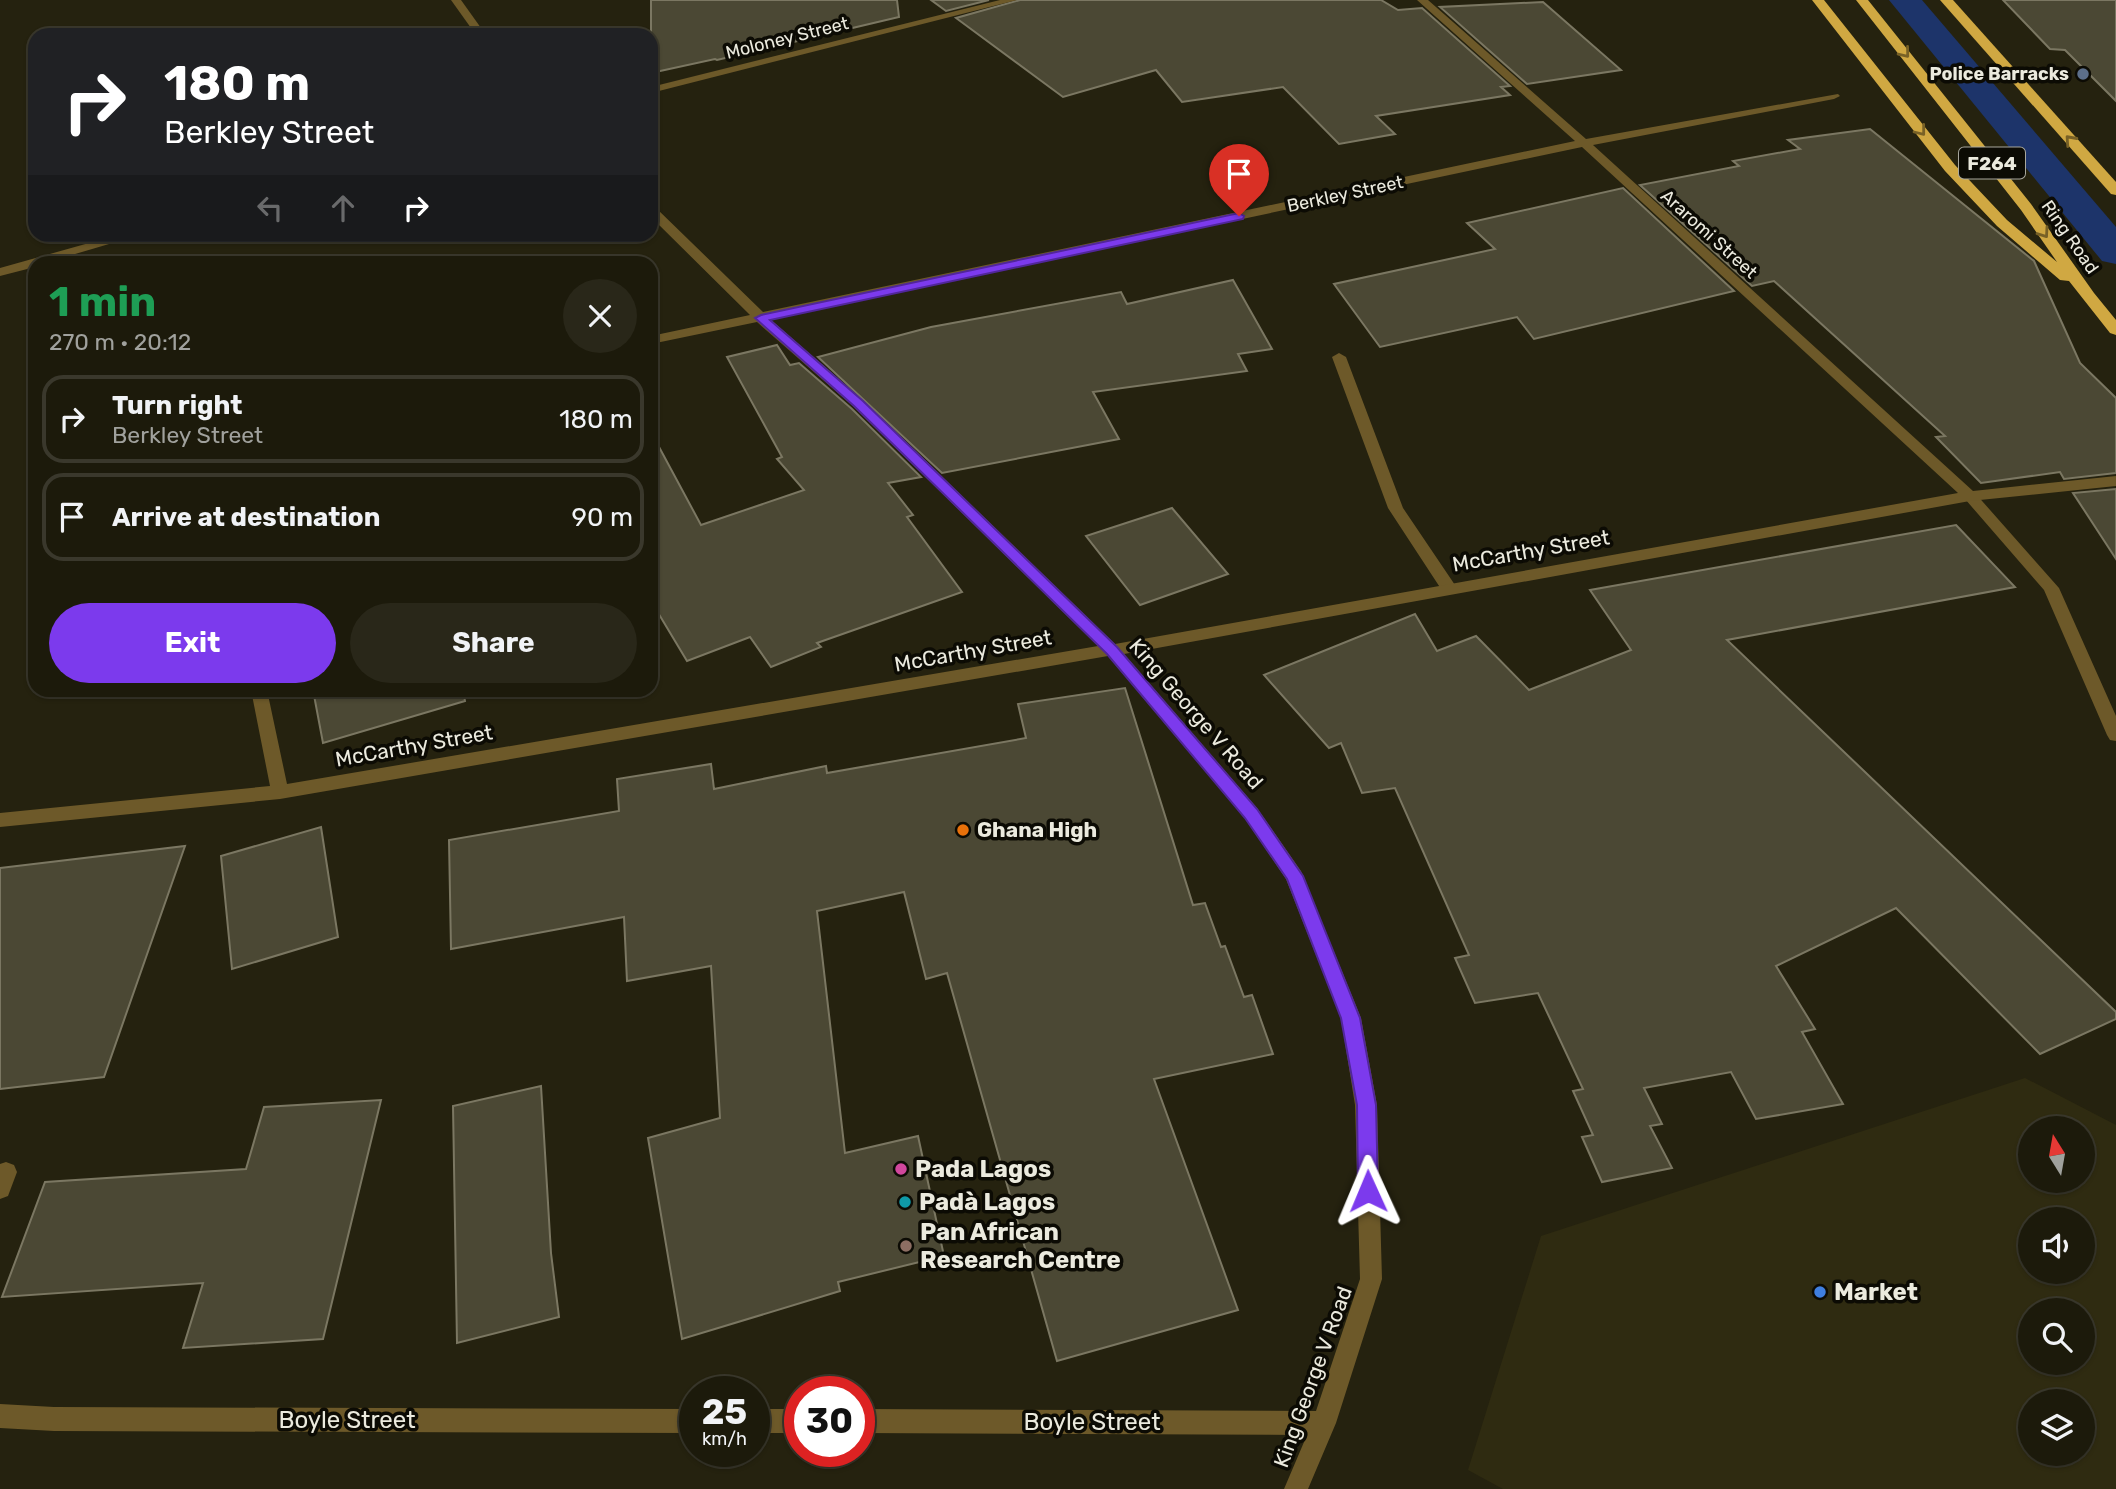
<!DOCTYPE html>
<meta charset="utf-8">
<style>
body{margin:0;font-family:Rubik,sans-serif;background:#292719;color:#f1f3f6;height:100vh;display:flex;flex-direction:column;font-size:26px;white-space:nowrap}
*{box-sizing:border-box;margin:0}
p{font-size:23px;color:#a0a19d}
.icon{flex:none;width:38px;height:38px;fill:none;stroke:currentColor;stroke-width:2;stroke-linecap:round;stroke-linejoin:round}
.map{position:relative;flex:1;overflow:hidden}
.details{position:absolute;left:28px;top:256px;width:630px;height:441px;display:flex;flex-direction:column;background:#1c1a0b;border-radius:21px;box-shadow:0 2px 5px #0004,0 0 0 2px #3a382c}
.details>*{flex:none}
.banner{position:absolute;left:28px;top:28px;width:630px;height:214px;border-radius:21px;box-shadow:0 2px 5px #0004,0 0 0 2px #3a382c;background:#202124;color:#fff;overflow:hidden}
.needle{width:46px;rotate:349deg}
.fabs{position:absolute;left:2018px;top:1116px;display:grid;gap:14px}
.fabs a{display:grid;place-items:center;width:77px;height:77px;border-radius:50%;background:#1c1a0b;box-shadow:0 2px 5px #0004,0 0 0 2px #3a382c;font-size:35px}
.speed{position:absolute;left:679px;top:1376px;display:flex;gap:14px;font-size:35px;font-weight:700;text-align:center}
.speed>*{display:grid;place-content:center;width:91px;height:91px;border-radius:50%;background:#1c1a0b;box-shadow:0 2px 5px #0004,0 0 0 2px #3a382c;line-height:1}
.speed small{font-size:18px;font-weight:400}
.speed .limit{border:10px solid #d22;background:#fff;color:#111}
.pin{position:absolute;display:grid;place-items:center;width:60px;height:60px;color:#fff;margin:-72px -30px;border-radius:50% 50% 50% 0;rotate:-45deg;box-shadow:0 0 7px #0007}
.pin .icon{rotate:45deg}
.me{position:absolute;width:77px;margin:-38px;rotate:359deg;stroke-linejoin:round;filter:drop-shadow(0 0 5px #0008)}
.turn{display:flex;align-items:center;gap:24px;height:147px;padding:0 21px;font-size:32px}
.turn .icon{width:91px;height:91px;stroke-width:2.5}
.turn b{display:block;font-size:49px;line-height:60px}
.lanes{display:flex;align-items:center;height:66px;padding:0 21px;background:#0003;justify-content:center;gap:35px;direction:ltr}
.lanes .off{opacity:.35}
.round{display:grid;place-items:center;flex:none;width:74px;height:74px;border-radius:37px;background:#292719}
.overview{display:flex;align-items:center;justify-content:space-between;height:119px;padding:0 21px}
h1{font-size:42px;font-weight:700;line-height:52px;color:#1e9e55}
.cta{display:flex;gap:14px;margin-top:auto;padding:14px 21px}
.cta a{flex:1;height:80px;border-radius:42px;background:#7c3aed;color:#fff;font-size:28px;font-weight:700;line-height:80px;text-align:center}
.cta a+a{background:#292719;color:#f1f3f6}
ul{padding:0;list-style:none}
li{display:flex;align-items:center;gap:21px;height:88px;margin:0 14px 10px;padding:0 7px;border:4px solid #3a382c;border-radius:21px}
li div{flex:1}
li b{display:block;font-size:26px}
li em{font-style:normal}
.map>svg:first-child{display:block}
</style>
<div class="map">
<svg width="2116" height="1489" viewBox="0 0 2116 1489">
<rect width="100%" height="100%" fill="#25220f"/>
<!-- built -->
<path fill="#2f2b11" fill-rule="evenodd" d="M 2025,1078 L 2116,1125 L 2116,1489 L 1503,1489 L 1468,1470 L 1541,1236 ZM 2030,1129 L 2082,1129 L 2082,1181 L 2030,1181 ZM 2030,1220 L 2082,1220 L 2082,1272 L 2030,1272 ZM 2030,1311 L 2082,1311 L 2082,1363 L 2030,1363 ZM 2030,1402 L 2082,1402 L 2082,1454 L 2030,1454 Z"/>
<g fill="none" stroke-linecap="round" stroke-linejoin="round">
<!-- canal -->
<path fill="#1d346a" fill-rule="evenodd" d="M 1889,0 L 1922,0 L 2116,227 L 2116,264 L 2102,261 Z"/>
</g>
<!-- building -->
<g fill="#4b4834" stroke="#7b7762" stroke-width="2">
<path d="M 651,0 L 897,0 L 899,17 L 717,60 L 715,59 L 651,73 Z"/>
<path d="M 931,0 L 989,0 L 946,11 Z"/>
<path d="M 1020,0 L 1381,0 L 1398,10 L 1422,8 L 1510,86 L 1501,87 L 1510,95 L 1376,116 L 1395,134 L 1339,144 L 1283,87 L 1182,102 L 1156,70 L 1063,97 L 956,18 Z"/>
<path d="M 2003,0 L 2116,0 L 2116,101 L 2065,50 L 2050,49 Z"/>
<path d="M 1543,2 L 1621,70 L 1527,84 L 1440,7 Z"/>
<path d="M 1870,129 L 2034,261 L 2080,363 L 2116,398 L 2116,473 L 2064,479 L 2060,472 L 1981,483 L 1936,437 L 1945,436 L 1774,281 L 1752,286 L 1640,185 L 1739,166 L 1733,161 L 1800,149 L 1788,140 Z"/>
<path d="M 1623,188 L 1734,291 L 1534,339 L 1517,317 L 1380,347 L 1334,284 L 1495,249 L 1467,223 Z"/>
<path d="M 1233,280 L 1272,349 L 1238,354 L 1247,371 L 1093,392 L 1119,439 L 942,473 L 818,357 L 931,327 L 1121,292 L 1127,304 Z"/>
<path d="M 777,345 L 790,365 L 799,363 L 852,409 L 921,477 L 888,483 L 913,515 L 907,517 L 962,592 L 817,643 L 821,647 L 771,667 L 750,637 L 687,661 L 651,601 L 651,432 L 701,525 L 804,490 L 777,459 L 782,457 L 727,357 Z"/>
<path d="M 2116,489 L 2116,559 L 2073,493 Z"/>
<path d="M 1172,508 L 1228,574 L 1140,605 L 1086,536 Z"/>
<path d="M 1956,525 L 2015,587 L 1727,640 L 2116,1012 L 2116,1019 L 2040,1054 L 1896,908 L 1776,966 L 1815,1029 L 1802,1032 L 1843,1104 L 1756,1119 L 1731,1072 L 1644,1088 L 1662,1124 L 1650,1126 L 1672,1168 L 1602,1182 L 1582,1137 L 1593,1135 L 1573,1091 L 1583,1089 L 1538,993 L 1475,1003 L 1455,958 L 1469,955 L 1395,788 L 1362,793 L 1341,743 L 1329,748 L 1264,675 L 1415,614 L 1437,651 L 1476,636 L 1529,690 L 1631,650 L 1590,590 Z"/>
<path d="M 1125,688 L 1193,905 L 1205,903 L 1221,947 L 1225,946 L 1244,997 L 1252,995 L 1273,1054 L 1154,1079 L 1238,1310 L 1057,1361 L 947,973 L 926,979 L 904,892 L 817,911 L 845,1153 L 918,1136 L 944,1256 L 838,1282 L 840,1291 L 682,1339 L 648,1138 L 720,1118 L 711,966 L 627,981 L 624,917 L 451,949 L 449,840 L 619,811 L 617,779 L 711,764 L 714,789 L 826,766 L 827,773 L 1026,738 L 1018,704 Z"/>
<path d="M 313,690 L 463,690 L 465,701 L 323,743 Z"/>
<path d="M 321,827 L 338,937 L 232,969 L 221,856 Z"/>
<path d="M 185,846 L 104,1077 L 0,1089 L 0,868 Z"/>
<path d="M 541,1086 L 551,1253 L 559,1317 L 457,1343 L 453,1106 Z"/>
<path d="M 381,1100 L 323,1339 L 183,1348 L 203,1283 L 2,1297 L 45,1182 L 246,1169 L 264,1107 Z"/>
</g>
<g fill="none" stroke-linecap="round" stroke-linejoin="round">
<!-- service -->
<g fill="#6d5929" fill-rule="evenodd">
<path d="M 1339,353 L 1346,357 L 1403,508 L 1457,588 L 1455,592 L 1443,592 L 1388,508 L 1332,357 Z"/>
<path d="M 1970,491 L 1975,493 L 2059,588 L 2116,716 L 2116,741 L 2110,740 L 2107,735 L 2044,590 L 1965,499 L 1962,496 L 1965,493 Z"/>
<path d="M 6,1162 L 14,1165 L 17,1172 L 8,1196 L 0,1199 L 0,1164 Z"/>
</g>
<!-- minor -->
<g fill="#6d5929" fill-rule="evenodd">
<path d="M 451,0 L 461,0 L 486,35 L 476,35 Z"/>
<path d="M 1000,0 L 1017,0 L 651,93 L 651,87 Z"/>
<path d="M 1417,0 L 1428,0 L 1586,139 L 1838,94 L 1840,96 L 1834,99 L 1593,145 L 1973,491 L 2116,476 L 2116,486 L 1970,501 L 1124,654 L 1257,808 L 1301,871 L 1361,1018 L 1377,1105 L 1382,1279 L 1336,1423 L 1308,1489 L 1284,1489 L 1307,1435 L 859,1433 L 859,1409 L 1316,1411 L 1360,1279 L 1355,1105 L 1341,1018 L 1286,879 L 1245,818 L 1108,656 L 280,799 L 0,827 L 0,813 L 270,786 L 251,690 L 267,690 L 287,784 L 1098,646 L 854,407 L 757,322 L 651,344 L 651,336 L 750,315 L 651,217 L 651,206 L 655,207 L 763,312 L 1575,141 ZM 1582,147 L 1958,493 L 1115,644 L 864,401 L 770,319 Z"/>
<path d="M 121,234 L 143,234 L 48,262 L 35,262 L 35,267 L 0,276 L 0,268 Z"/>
<path d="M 0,1404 L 54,1407 L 695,1409 L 695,1433 L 54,1431 L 0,1428 Z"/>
<rect x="754" y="1409" width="46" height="24"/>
</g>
<!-- motorway -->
<g fill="#d0a842" fill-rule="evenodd">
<path d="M 1812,0 L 1824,0 L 1955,165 L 2007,220 L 2057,262 L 2021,210 L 1856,0 L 1868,0 L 2031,204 L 2094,293 L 2116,320 L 2116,335 L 2110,333 L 2069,281 L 2060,280 L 1997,226 L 1945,171 Z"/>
<path d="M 1940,0 L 1953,0 L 2116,182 L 2116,195 L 2111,194 Z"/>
</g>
</g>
<!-- one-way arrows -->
<defs><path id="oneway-chevron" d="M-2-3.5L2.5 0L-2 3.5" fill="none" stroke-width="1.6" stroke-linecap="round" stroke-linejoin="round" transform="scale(1.75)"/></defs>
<g stroke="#786126">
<use href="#oneway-chevron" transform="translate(1905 53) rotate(51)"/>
<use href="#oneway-chevron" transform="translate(1921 131) rotate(52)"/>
<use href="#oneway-chevron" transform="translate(2070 140) rotate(-132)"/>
<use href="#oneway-chevron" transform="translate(2044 233) rotate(55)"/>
</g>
<!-- route -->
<path fill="#7c3aed" stroke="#51269a" stroke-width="2" d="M 1239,213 L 1244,216 L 1243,219 L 770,320 L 863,401 L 1117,647 L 1257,809 L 1303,876 L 1360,1018 L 1376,1105 L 1378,1191 L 1375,1198 L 1368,1201 L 1361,1198 L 1358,1191 L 1357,1105 L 1341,1018 L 1287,879 L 1245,818 L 1107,654 L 854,406 L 755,318 L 761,315 Z"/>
<!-- markers -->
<circle fill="#5c6f8a" stroke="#0c0b04" stroke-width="2.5" cx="2083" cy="74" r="7"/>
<circle fill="#e8710a" stroke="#0c0b04" stroke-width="2.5" cx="963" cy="830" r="7"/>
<circle fill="#d1479c" stroke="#0c0b04" stroke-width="2.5" cx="901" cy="1169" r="7"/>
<circle fill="#0f9aa8" stroke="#0c0b04" stroke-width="2.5" cx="905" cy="1202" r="7"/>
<circle fill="#8d6e63" stroke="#0c0b04" stroke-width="2.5" cx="906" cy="1246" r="7"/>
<circle fill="#3f7fe0" stroke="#0c0b04" stroke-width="2.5" cx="1820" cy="1292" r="7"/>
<g text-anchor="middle" stroke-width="7" stroke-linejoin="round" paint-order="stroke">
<!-- far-street labels -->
<g font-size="18" fill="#ebeade" stroke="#0c0b04">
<text transform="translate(787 38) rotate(-14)" y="6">Moloney Street</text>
<text transform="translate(1345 194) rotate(-12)" y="6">Berkley Street</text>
<text transform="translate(1709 234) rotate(42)" y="6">Araromi Street</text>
<text transform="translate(2070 237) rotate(55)" y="6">Ring Road</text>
</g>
<!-- far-poi labels -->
<g font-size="18" font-weight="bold" fill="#ebeade" stroke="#0c0b04" text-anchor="end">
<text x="2069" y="80">Police Barracks</text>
</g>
<!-- shield labels -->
<rect fill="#0c0b04" stroke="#a8a79d" stroke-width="2" x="1959" y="147.5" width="66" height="31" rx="5"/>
<g font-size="19" font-weight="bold" fill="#ebeade">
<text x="1992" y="170">F264</text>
</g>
<!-- street labels -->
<g font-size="21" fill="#ebeade" stroke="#0c0b04">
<text transform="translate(1531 551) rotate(-10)" y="7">McCarthy Street</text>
<text transform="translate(973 651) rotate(-10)" y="7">McCarthy Street</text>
<text transform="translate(1196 714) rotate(49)" y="7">King George V Road</text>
<text transform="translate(414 746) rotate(-10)" y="7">McCarthy Street</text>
<text transform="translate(1313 1377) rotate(-70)" y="7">King George V Road</text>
</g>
<!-- poi labels -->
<g font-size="21" font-weight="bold" fill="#ebeade" stroke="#0c0b04" text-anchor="start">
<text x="977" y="837">Ghana High</text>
</g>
<!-- near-poi labels -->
<g font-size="24" font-weight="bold" fill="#ebeade" stroke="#0c0b04" text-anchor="start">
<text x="915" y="1177">Pada Lagos</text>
<text x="919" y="1210">Padà Lagos</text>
<text x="920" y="1240">Pan African<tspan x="920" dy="28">Research Centre</tspan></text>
<text x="1834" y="1300">Market</text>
</g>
<!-- near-street labels -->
<g font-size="24" fill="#ebeade" stroke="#0c0b04">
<text x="347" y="1428">Boyle Street</text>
<text x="1092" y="1430">Boyle Street</text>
</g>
</g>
</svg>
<div class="fabs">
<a><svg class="needle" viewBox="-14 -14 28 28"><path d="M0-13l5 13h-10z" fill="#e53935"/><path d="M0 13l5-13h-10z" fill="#a0a19d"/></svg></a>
<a><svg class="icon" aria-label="sound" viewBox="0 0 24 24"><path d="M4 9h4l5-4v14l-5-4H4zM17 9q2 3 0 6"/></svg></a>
<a><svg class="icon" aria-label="search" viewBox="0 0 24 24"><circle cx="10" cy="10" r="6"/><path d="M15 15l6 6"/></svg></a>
<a><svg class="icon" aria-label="layers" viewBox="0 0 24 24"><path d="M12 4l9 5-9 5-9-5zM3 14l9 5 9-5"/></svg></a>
</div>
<div class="speed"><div>25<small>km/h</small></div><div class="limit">30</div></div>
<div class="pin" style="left:1239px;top:216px;background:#d93025"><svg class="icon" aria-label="arrive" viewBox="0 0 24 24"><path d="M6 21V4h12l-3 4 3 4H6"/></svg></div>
<svg class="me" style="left:1368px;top:1191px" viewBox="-20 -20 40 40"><path d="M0-17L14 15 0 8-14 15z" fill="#7c3aed" stroke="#fff" stroke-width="4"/></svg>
<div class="banner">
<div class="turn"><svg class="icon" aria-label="right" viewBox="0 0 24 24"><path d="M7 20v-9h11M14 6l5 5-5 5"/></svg><div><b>180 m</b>Berkley Street</div></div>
<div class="lanes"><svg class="icon off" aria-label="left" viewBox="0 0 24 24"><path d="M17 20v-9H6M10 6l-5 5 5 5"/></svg><svg class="icon off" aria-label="ahead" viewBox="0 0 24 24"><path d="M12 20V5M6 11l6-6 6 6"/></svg><svg class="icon" aria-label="right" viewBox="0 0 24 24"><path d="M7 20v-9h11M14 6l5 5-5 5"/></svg></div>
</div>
<section class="details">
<div class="overview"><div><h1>1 min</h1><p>270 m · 20:12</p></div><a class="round"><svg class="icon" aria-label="close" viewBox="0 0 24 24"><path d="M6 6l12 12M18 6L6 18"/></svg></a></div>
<ul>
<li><svg class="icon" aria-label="right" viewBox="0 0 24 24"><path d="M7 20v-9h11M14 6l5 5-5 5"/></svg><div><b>Turn right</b><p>Berkley Street</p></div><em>180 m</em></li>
<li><svg class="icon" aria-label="arrive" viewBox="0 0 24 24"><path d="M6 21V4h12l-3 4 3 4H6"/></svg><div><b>Arrive at destination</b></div><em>90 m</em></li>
</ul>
<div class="cta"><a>Exit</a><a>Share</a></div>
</section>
</div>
